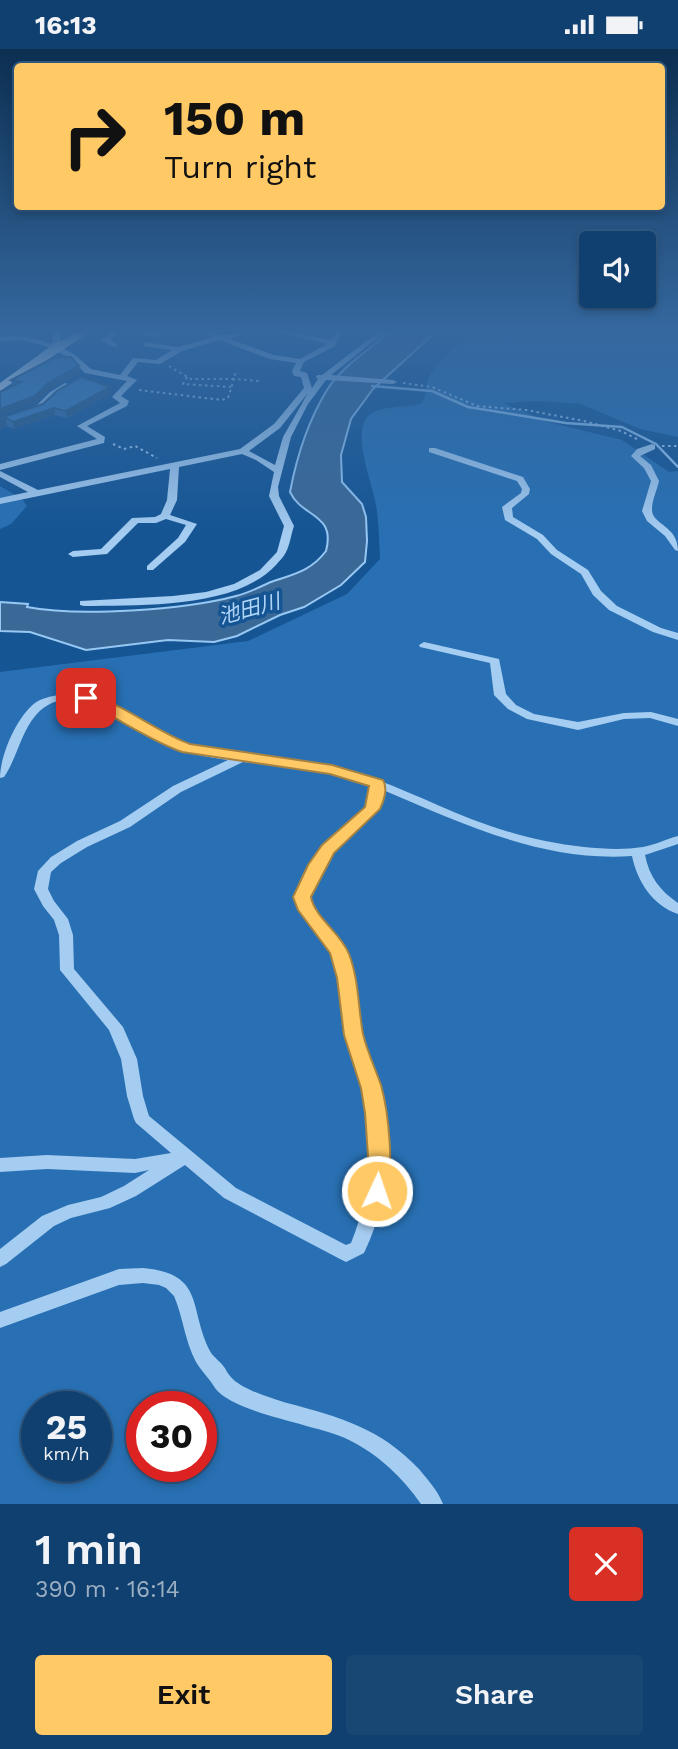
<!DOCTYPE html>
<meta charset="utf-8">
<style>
body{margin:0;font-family:"Work Sans","Noto Sans JP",sans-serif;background:#194774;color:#f1f3f6;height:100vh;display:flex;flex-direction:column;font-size:26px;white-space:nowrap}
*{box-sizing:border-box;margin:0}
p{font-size:23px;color:#9cafc3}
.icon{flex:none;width:38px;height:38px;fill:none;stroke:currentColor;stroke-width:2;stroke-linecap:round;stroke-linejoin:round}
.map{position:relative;height:1455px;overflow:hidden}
.details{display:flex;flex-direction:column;background:#10406f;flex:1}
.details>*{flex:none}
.guide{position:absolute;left:14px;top:14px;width:651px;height:147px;border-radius:7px;box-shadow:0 4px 10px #0003,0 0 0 2px #305982;background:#ffc965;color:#111;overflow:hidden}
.tools{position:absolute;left:579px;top:182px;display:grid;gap:14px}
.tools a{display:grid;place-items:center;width:77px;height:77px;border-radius:7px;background:#10406f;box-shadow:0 4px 10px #0003,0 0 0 2px #305982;font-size:35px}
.speed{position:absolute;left:21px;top:1342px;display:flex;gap:14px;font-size:35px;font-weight:700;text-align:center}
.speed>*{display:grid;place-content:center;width:91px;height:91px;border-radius:50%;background:#10406f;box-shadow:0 4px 10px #0003,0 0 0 2px #305982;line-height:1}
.speed small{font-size:18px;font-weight:400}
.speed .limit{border:10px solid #d22;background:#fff;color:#111}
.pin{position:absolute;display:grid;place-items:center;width:60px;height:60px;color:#fff;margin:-30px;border-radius:14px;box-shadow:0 4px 10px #0006}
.me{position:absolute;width:77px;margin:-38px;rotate:3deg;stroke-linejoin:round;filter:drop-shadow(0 0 5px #0008)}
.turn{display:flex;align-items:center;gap:24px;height:147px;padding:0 35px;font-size:32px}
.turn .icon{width:91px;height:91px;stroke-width:2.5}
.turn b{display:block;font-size:49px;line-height:60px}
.round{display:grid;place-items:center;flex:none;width:74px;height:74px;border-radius:7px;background:#194774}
.summary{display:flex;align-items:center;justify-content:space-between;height:119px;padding:0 35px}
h1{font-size:42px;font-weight:600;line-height:52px}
.cta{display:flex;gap:14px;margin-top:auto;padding:14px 35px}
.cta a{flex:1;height:80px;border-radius:7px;background:#ffc965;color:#111;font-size:28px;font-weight:600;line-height:80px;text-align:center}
.cta a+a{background:#194774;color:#f1f3f6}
.status{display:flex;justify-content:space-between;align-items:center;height:49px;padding:0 35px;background:#10406f;direction:ltr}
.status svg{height:19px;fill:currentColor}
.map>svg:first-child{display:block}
</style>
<div class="status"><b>16:13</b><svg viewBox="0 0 49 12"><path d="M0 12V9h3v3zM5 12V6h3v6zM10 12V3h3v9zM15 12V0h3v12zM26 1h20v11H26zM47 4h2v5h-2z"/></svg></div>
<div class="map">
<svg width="678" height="1455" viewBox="0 0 678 1455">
<rect width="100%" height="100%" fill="#155594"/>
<!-- green -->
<g fill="#2870b3" fill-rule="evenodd">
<path d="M 483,281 L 678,281 L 678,388 L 640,380 L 581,355 L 537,352 L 503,354 L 548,373 L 622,391 L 669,423 L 678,422 L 678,1455 L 0,1455 L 0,623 L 248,592 L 347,545 L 380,510 C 379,492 379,473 376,456 C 373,435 348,377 372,364 C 387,356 405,359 420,355 C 429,347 424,333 431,324 C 442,308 465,288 483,281 ZM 37,1358 L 96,1358 L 96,1418 L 37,1418 ZM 142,1358 L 201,1358 L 201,1418 L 142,1418 Z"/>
<path d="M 0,437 L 22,450 L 27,457 L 11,475 L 0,480 Z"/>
</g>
<!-- water -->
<path fill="#3b6997" stroke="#97c8f4" stroke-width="2" d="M 391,281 L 438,281 L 373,340 L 351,370 L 341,406 L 342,433 L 362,455 L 366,468 L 367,492 L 365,513 L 341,536 L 304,558 L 280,566 L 237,587 L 214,593 L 168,591 L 86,601 L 30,583 L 0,582 L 0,553 L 28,555 L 27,558 C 79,568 184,561 236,547 C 249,544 259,538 271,533 C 294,525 311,522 326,502 C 336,464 302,469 290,443 C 297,406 308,372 327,341 C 342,317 371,300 391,281 Z"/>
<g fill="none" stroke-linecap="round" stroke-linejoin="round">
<!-- stream -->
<path stroke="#97c8f4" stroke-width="2.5" d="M 372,337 L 432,342 L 468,358 L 566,374 L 622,378 L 656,395 L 678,418"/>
<!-- path -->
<g stroke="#a5ccf1" stroke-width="2" stroke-dasharray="2.5 3.5" stroke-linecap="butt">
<path d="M 169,317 L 191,330 L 234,330 L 236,321"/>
<path d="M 187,328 L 183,335 L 231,338"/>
<path d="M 403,334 L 432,338 L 477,357 L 526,361 L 584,372 L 621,382 L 639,391"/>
<path d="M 139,341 L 222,351 L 228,349 L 234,330 L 259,332"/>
<path d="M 113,395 L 124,400 L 135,397 L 157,409"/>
<path d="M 662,397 L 678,397"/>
</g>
<!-- minor -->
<g fill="#a5ccf1" fill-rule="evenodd">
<path d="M 54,281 L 62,281 L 59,297 L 75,306 L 91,320 L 120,326 L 133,309 L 156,311 L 172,301 L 144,297 L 144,293 L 178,298 L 213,288 L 197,281 C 207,281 217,288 226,286 C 237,285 245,281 256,281 L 230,290 L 274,306 L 300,310 L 327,295 L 272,281 L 284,281 L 330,291 L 337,281 L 343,281 L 335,297 L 304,313 L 300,322 L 307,324 L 312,339 L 318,330 L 316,328 L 317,326 L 322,326 L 381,281 L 388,281 L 331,326 L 393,331 L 397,333 L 393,335 L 326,331 L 308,355 L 291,388 L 278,438 L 279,447 L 294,477 C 291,485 290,496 286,503 C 284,508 279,512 276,516 C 235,560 140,556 84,557 L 80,556 L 80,552 L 173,547 L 206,543 L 234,535 L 260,521 L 277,503 L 284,477 L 269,447 L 274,423 L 256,411 L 242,405 L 179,418 L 177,451 L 170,466 L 197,475 L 185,493 L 153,521 L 147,521 L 147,517 L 178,489 L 186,476 L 166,470 L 156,474 L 138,474 L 107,505 L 73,508 L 68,505 L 73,502 L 101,500 L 132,469 L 155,468 L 161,465 L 167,451 L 170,420 L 0,455 L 0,449 L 28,443 L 0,428 L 0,422 L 38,441 L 240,400 L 274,375 L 304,339 L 301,328 L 294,327 L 292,322 L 296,314 L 270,310 L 219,291 L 182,302 L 160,315 L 138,313 L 127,327 L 137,331 L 121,347 L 129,352 L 127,357 L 87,377 L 105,388 L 104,394 L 0,421 L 0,415 L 97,390 L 77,377 L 120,354 L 112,348 L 127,332 L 85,324 L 70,309 L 46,297 L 22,291 L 0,292 L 0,288 C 18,285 35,289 52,295 ZM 308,344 L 283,388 L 275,416 L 249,402 L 280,379 Z"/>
<path d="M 113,281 L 121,281 L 110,291 L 118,296 L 114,298 L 101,291 Z"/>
<path d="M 124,281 L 156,284 L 166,281 L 177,281 L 156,288 Z"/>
<path d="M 65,334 L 72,336 L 56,347 L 43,360 L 0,375 L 0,370 L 37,356 L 50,343 Z"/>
<path d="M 652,395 L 655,396 L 655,400 L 640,407 L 651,416 L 659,432 C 657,441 652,451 652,460 C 651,476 678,476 678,502 L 675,501 L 665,487 L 647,472 L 642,462 L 651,432 L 644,419 L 631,407 L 637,400 Z"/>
<path d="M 429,399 L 435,399 L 523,428 L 530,440 L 529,445 L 512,459 L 513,468 L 543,486 L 557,501 L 588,521 L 601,542 L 617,557 L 661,579 L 678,584 L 678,591 L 653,583 L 609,561 L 593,546 L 581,525 L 551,505 L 537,490 L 505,471 L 502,458 L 521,444 L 522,440 L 517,432 L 429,403 Z"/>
<path d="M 424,593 L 499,610 L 506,645 L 516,656 L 534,665 L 578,673 L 624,664 L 651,663 L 678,670 L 678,677 L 650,669 L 624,670 L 578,681 L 527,670 L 508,660 L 494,646 L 490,614 L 420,598 L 419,596 Z"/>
<path d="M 70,644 C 120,650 142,681 186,695 C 237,711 291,706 343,720 C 388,732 428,753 471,770 C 508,784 545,794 584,798 C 603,800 624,801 643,798 C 655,796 666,790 678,787 L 678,795 L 645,806 C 649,827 660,842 678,854 L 678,865 C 653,857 637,832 632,807 C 542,813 464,775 383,741 L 382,753 L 376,763 C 356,785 314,813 310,844 C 308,864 338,885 346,902 C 357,927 355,955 360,981 C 364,1001 374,1018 379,1037 C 394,1092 389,1153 364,1204 L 346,1213 L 340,1210 L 224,1149 L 185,1116 L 136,1147 L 110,1159 L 71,1169 L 54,1177 L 6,1215 L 0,1218 L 0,1200 L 42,1167 L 68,1156 L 101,1148 L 124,1137 L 149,1121 L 135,1124 L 47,1120 L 0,1123 L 0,1109 L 47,1106 L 135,1110 L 171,1104 L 136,1074 L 134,1070 L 127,1047 L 121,1010 L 109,981 L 60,921 L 59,886 L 54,871 L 43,857 L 34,840 L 38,822 L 51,808 L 77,792 L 120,772 L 173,737 L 228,711 C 205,708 181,703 161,694 C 126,677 73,625 36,666 C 21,683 17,709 4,728 L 0,729 C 0,706 18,664 38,652 C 48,647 59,646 70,644 ZM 243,713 L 317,722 L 371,737 L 370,753 L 367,758 C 343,783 302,807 297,844 C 293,867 323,883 331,902 C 343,926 340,955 345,981 C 349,1000 358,1018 363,1037 C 377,1089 371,1144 351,1194 L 346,1196 L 236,1139 L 149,1067 L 143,1047 L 137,1010 L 123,978 L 74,920 L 73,886 L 68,870 L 54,852 L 48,840 L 51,823 L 61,814 L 87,798 L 130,778 L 181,743 Z"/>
<path d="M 143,1219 C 206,1225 188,1259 210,1302 C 213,1308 220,1312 224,1318 C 226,1320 227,1324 230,1327 C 240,1340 271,1349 287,1354 C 340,1368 380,1379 419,1420 C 428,1431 438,1442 443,1455 L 421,1455 C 403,1429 378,1405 349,1391 C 319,1376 234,1365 215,1339 C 210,1330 201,1322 196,1313 C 185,1293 183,1268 174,1247 L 166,1239 L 159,1236 L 143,1234 L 119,1236 L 0,1279 L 0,1263 L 119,1220 Z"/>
</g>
<!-- major -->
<path fill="#eff6ff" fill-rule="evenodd" d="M 81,281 L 93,281 L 0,342 L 0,334 L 51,297 Z"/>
<!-- rail -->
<path stroke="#fff" stroke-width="2.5" stroke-dasharray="8 3.5" stroke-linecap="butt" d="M 0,283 L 6,281"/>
</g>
<!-- wall -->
<g fill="#346da2">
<path d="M 79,317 L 80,324 L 49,341 L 36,354 L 0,367 L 0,343 L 12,337 L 11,331 Z"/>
<path d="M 111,345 L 67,369 L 55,366 L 14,380 L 7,377 L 0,380 L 0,369 Z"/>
</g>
<!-- shaded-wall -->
<g fill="#2b5984">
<path d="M 79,317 L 80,324 L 49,341 L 36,354 L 0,367 L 0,360 Z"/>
<path d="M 110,338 L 111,345 L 67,369 L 66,362 Z"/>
<path d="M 54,359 L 55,366 L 14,380 L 13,373 Z"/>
<path d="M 6,369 L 7,377 L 0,380 L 0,372 Z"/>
</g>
<!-- building -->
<g fill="#3d7fbc" stroke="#2b5984" stroke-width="2">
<path d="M 71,308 L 79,317 L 48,334 L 35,347 L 0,360 L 0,343 L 21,333 L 11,331 L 53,309 Z"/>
<path d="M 81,328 L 110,338 L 66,362 L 54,359 L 13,373 L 6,369 L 0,372 L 0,369 L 43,355 L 57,342 Z"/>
</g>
<!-- sky -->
<linearGradient id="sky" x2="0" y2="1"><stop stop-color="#0c2f51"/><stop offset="0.58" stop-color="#35689f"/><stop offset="1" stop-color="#35689f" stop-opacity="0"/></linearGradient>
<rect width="678" height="485" fill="url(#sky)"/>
<!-- route -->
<path fill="#ffc965" stroke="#a68342" stroke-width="2" d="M 86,645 C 124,654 154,682 190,695 L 332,716 L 383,731 C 388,739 384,752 380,760 L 334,804 L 311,848 C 315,869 341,884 349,905 C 359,931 358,958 363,985 C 367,1002 375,1019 381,1036 C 388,1061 396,1125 384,1148 L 377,1151 L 369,1148 L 366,1142 L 368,1107 L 365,1064 L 361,1039 L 344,986 L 337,929 L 330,904 L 298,861 L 293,848 L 308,816 L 322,796 L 365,758 L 369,737 L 330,725 L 182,703 C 146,690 116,667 81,652 L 79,649 L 81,646 Z"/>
<g text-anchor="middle" stroke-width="7" stroke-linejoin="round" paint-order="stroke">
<!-- far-water labels -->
<g font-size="21" font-style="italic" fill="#b1d6f8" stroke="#155594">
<text transform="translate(249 560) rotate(-15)" y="7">池田川</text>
</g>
</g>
</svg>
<div class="tools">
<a><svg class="icon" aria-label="sound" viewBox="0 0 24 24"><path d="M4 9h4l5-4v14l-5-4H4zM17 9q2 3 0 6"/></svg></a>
</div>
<div class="speed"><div>25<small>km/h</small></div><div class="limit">30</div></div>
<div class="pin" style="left:86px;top:649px;background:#d93025"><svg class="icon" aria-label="arrive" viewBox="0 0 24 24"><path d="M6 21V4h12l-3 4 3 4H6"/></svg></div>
<svg class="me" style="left:377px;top:1142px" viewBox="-20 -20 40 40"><circle r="17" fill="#ffc965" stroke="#fff" stroke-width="3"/><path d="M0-11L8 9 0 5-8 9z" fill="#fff"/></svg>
<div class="guide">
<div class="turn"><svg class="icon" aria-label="right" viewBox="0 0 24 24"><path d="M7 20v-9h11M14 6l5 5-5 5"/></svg><div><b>150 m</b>Turn right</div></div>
</div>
</div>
<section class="details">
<div class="summary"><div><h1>1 min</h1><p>390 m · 16:14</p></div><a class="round" style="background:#d93025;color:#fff"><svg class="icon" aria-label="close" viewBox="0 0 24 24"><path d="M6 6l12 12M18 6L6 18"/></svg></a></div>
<div class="cta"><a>Exit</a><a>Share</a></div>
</section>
